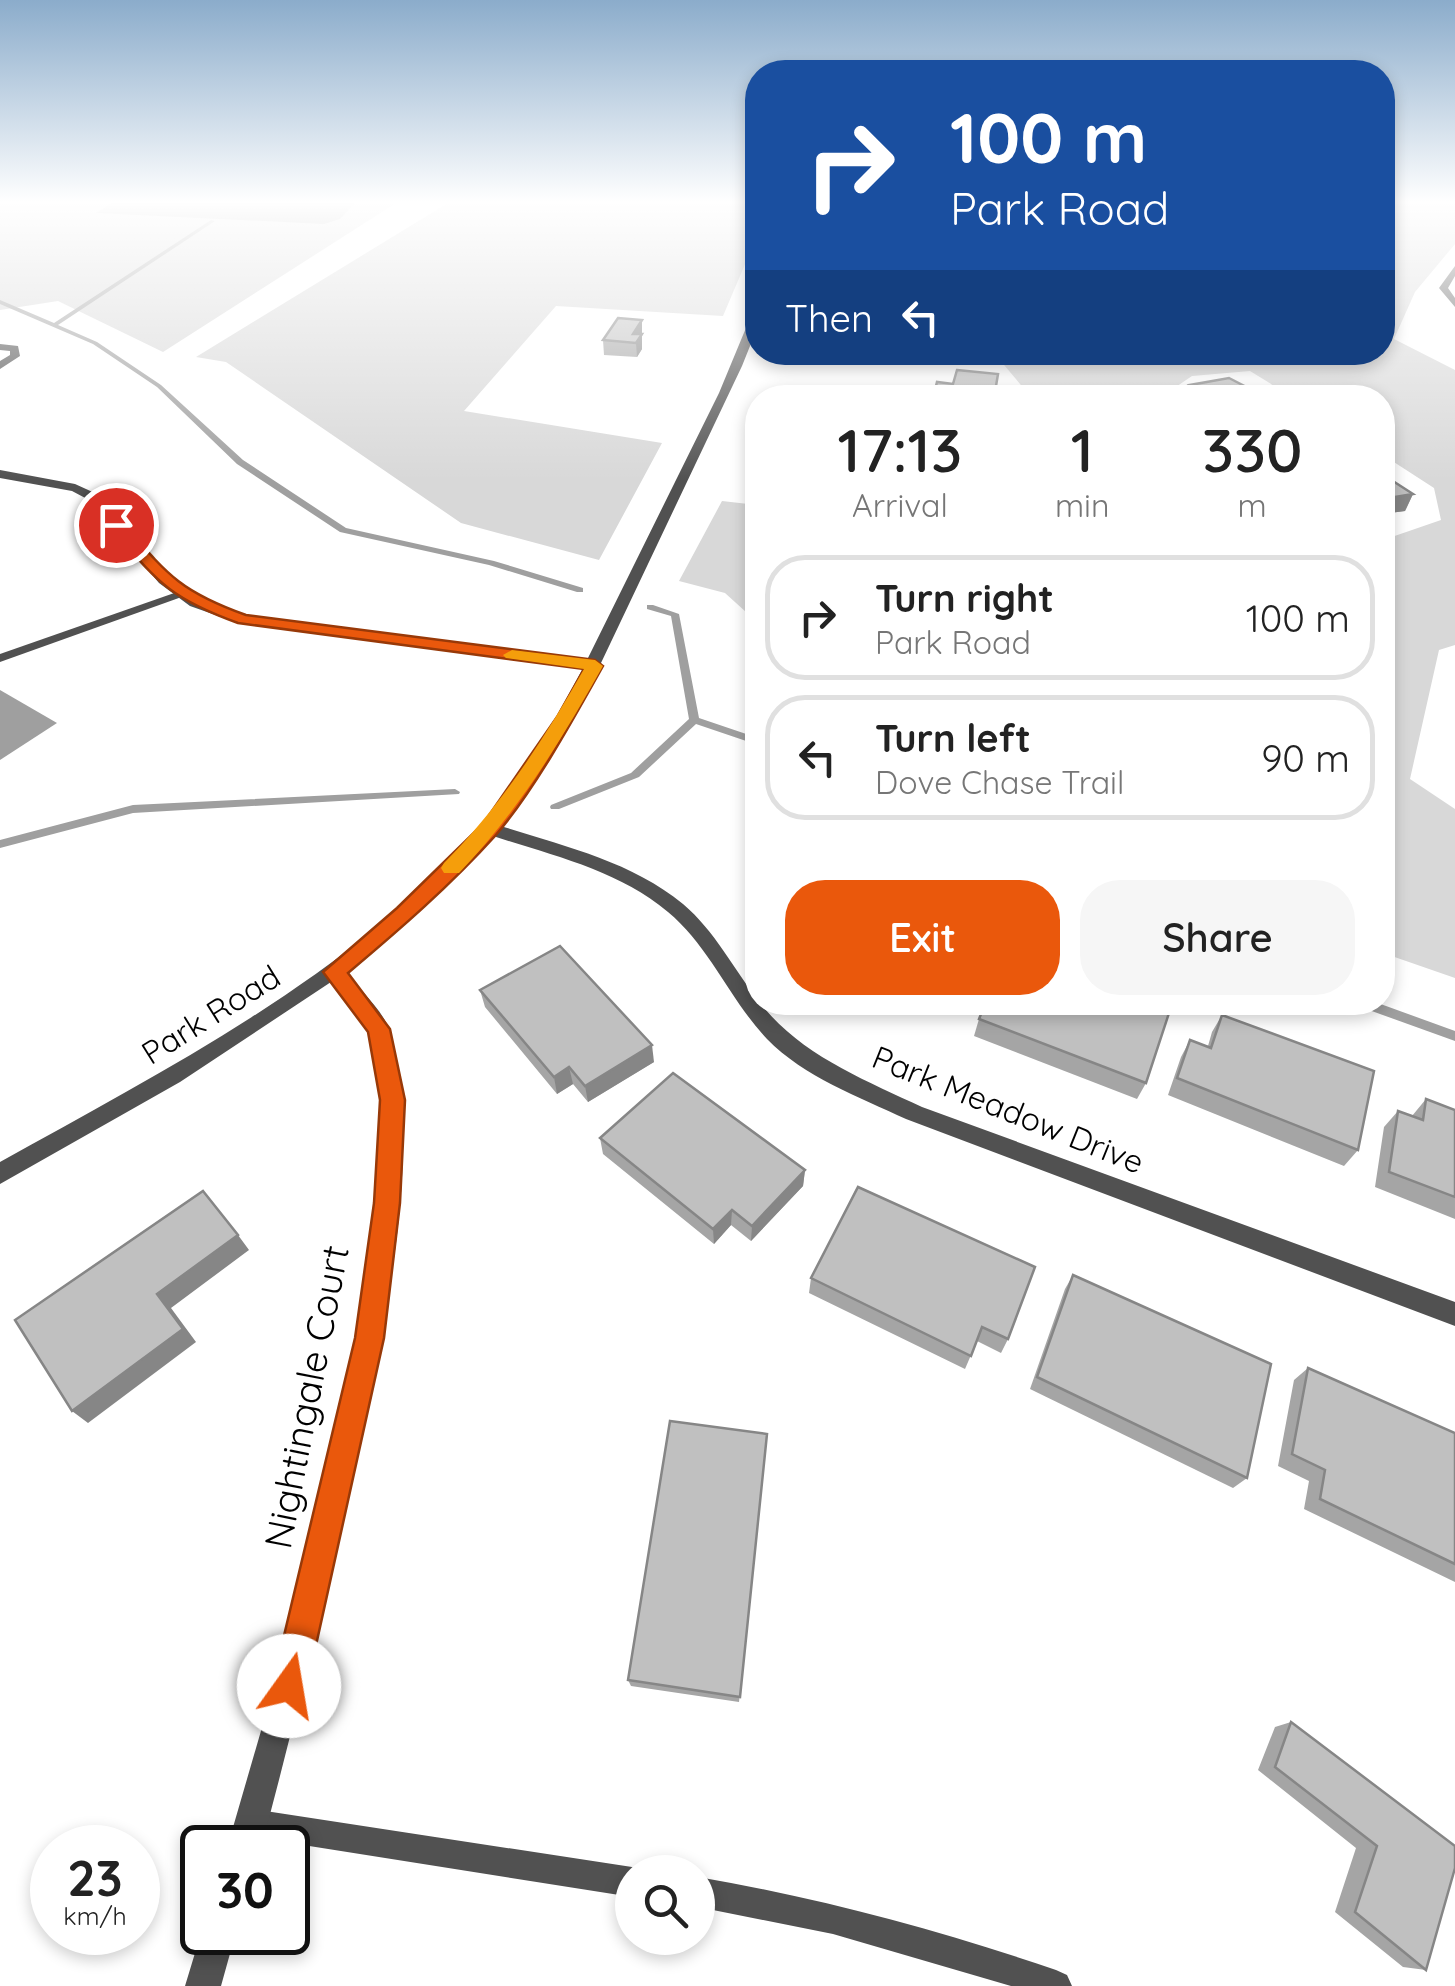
<!DOCTYPE html>
<style>
body{margin:0;font-family:Quicksand,sans-serif;background:#f6f6f6;color:#222;height:100vh;display:flex;flex-direction:column;font-size:38px;white-space:nowrap}
*{box-sizing:border-box;margin:0}
p{font-size:32px;color:#767676}
.icon{flex:none;width:55px;height:55px;fill:none;stroke:currentColor;stroke-width:2;stroke-linecap:round;stroke-linejoin:round}
.map{position:relative;flex:1;overflow:hidden}
.side{position:absolute;left:745px;top:385px;width:650px;height:630px;display:flex;flex-direction:column;background:#fff;border-radius:40px;box-shadow:0 5px 15px #0003}
.side>*{flex:none}
.hud{position:absolute;left:745px;top:60px;width:650px;height:305px;border-radius:40px;box-shadow:0 5px 15px #0003;background:#1a4fa0;color:#fff;overflow:hidden}
.buttons{position:absolute;left:615px;top:1855px;display:grid;gap:20px}
.buttons a{display:grid;place-items:center;width:100px;height:100px;border-radius:50%;background:#fff;box-shadow:0 5px 15px #0003;font-size:50px}
.speed{position:absolute;left:30px;top:1825px;display:flex;gap:20px;font-size:50px;font-weight:700;text-align:center}
.speed>*{display:grid;place-content:center;width:130px;height:130px;border-radius:50%;background:#fff;box-shadow:0 5px 15px #0003;line-height:1}
.speed small{font-size:25px;font-weight:400}
.speed .limit{border:5px solid #111;border-radius:15px;background:#fff;color:#111}
.pin{position:absolute;display:grid;place-items:center;width:85px;height:85px;color:#fff;margin:-42px;border:5px solid #fff;border-radius:50%;box-shadow:0 2px 10px #0007}
.me{position:absolute;width:110px;margin:-55px;rotate:13deg;stroke-linejoin:round;filter:drop-shadow(0 0 8px #0008)}
.turn{display:flex;align-items:center;gap:35px;height:210px;padding:0 40px;font-size:45px}
.turn .icon{width:130px;height:130px;stroke-width:2.5}
.turn b{display:block;font-size:70px;line-height:85px}
.then{display:flex;align-items:center;height:95px;padding:0 40px;background:#0003;gap:20px;font-size:38px}
.eta{display:flex;justify-content:space-evenly;align-items:center;height:170px;text-align:center}
.eta b{font-size:60px;font-weight:600;line-height:70px}
.button{display:flex;gap:20px;margin-top:auto;padding:20px 40px}
.button a{flex:1;height:115px;border-radius:40px;background:#ea580c;color:#fff;font-size:40px;font-weight:600;line-height:115px;text-align:center}
.button a+a{background:#f6f6f6;color:#222}
ul{padding:0;list-style:none}
li{display:flex;align-items:center;gap:30px;height:125px;margin:0 20px 15px;padding:0 20px;border:5px solid #e0e0e0;border-radius:40px}
li div{flex:1}
li b{display:block;font-size:38px}
li em{font-style:normal}
.map>svg:first-child{display:block}
</style>
<div class="map">
<svg width="1455" height="1986" viewBox="0 0 1455 1986">
<rect width="100%" height="100%" fill="#fff"/>
<!-- green -->
<g fill="#d8d8d8">
<path d="M 0,203 L 396,203 L 163,352 L 58,301 L 0,310 Z"/>
<path d="M 448,203 L 757,203 L 757,236 L 723,316 L 556,306 L 464,411 L 662,443 L 599,560 L 461,523 L 226,362 L 196,357 Z"/>
<path d="M 1383,203 L 1455,203 L 1455,244 L 1415,292 L 1394,339 L 1455,370 L 1455,645 L 1439,650 L 1410,779 L 1455,809 L 1455,978 L 1383,953 L 1383,540 L 1441,520 L 1434,488 L 1383,455 L 1382,398 L 1292,397 L 1250,371 L 1192,376 L 1161,397 L 1031,397 L 994,353 L 1382,352 Z"/>
<path d="M 722,501 L 757,505 L 757,622 L 725,593 L 679,581 Z"/>
</g>
<!-- water -->
<g fill="#9f9f9f">
<path d="M 112,203 L 355,203 L 340,219 L 324,224 L 96,213 Z"/>
<path d="M 0,690 L 57,723 L 0,760 Z"/>
</g>
<g fill="none" stroke-linecap="round" stroke-linejoin="round">
<!-- stream -->
<g fill="#9f9f9f" fill-rule="evenodd">
<path d="M 211,220 L 215,221 L 58,325 L 97,342 L 161,385 L 243,460 L 346,528 L 494,561 L 583,588 L 583,592 L 577,592 L 489,565 L 340,532 L 237,464 L 157,387 L 93,344 L 0,304 L 0,300 L 54,323 Z"/>
<path d="M 647,605 L 653,605 L 679,614 L 699,718 L 758,738 L 758,745 L 696,724 L 639,777 L 559,809 L 551,809 L 550,807 L 551,805 L 631,773 L 689,719 L 671,616 L 647,609 Z"/>
<path d="M 455,789 L 460,792 L 459,794 L 133,813 L 0,848 L 0,840 L 133,805 Z"/>
<path d="M 1353,1002 L 1375,1002 L 1455,1031 L 1455,1041 L 1355,1005 Z"/>
</g>
<!-- lane -->
<g fill="#515151" fill-rule="evenodd">
<path d="M 180,591 L 190,594 L 0,662 L 0,654 Z"/>
<path d="M 252,1809 L 632,1867 L 643,1872 L 632,1872 L 632,1897 L 252,1837 L 242,1833 L 238,1823 L 242,1813 Z"/>
<path d="M 698,1877 C 820,1898 939,1930 1056,1970 L 1067,1975 L 1072,1986 L 1011,1986 L 833,1934 L 698,1907 Z"/>
</g>
<!-- street -->
<g fill="#515151" fill-rule="evenodd">
<path d="M 1455,266 L 1455,276 L 1448,288 L 1455,298 L 1455,307 L 1439,288 Z"/>
<path d="M 758,308 L 758,326 L 742,366 L 601,663 L 602,665 L 549,755 L 501,826 C 563,846 631,861 683,904 C 715,931 733,968 758,1000 C 797,1053 862,1079 922,1107 L 1455,1302 L 1455,1326 L 906,1119 C 859,1097 804,1077 767,1039 C 730,1000 710,947 668,912 C 618,870 554,856 493,836 L 396,931 L 345,972 C 359,989 384,1011 390,1032 C 426,1160 379,1352 350,1480 C 323,1603 294,1726 261,1848 L 227,1848 L 274,1686 L 356,1338 L 375,1203 L 382,1100 L 369,1031 L 331,982 L 180,1082 L 0,1184 L 0,1162 C 165,1070 354,974 480,828 C 521,781 554,723 583,668 L 238,623 L 190,606 L 159,583 L 89,500 L 72,491 L 0,478 L 0,470 L 75,484 L 97,494 L 169,577 L 200,600 L 245,616 L 587,660 L 719,393 L 753,311 Z"/>
<path d="M 0,344 L 18,346 L 20,356 L 0,369 L 0,361 L 10,355 L 10,351 L 0,350 Z"/>
<path d="M 202,1930 L 202,1932 L 236,1932 L 221,1986 L 185,1986 Z"/>
</g>
</g>
<!-- wall -->
<g fill="#a5a5a5">
<path d="M 643,334 L 642,336 L 642,349 L 637,357 L 604,355 L 603,340 Z"/>
<path d="M 1190,385 L 1251,398 L 1187,398 Z"/>
<path d="M 1382,474 L 1413,494 L 1405,511 L 1382,514 Z"/>
<path d="M 480,990 L 654,1062 L 588,1102 L 573,1084 L 557,1094 L 485,1007 Z"/>
<path d="M 944,1002 L 963,1002 L 960,1009 Z"/>
<path d="M 1222,1015 L 1358,1150 L 1344,1166 L 1168,1095 L 1181,1057 L 1190,1040 L 1208,1046 L 1212,1032 Z"/>
<path d="M 979,1019 L 1146,1083 L 1137,1099 L 974,1036 Z"/>
<path d="M 1426,1099 L 1455,1110 L 1455,1219 L 1375,1187 L 1384,1127 L 1398,1111 L 1412,1116 Z"/>
<path d="M 600,1138 L 805,1170 L 803,1186 L 751,1241 L 731,1225 L 714,1244 L 603,1154 Z"/>
<path d="M 858,1187 L 1008,1339 L 1001,1353 L 977,1341 L 965,1369 L 809,1293 L 811,1278 Z"/>
<path d="M 1073,1275 L 1247,1478 L 1233,1488 L 1030,1389 L 1065,1289 Z"/>
<path d="M 1308,1368 L 1455,1433 L 1455,1582 L 1304,1509 L 1309,1481 L 1278,1466 L 1294,1380 Z"/>
<path d="M 767,1434 L 739,1702 L 631,1686 L 628,1680 Z"/>
<path d="M 1291,1722 L 1455,1846 L 1426,1970 L 1403,1967 L 1335,1912 L 1356,1848 L 1258,1770 L 1275,1727 Z"/>
</g>
<!-- shaded-wall -->
<g fill="#868686">
<path d="M 642,320 L 642,349 L 637,357 L 636,343 L 633,334 Z"/>
<path d="M 1254,391 L 1251,398 L 1221,398 Z"/>
<path d="M 1413,494 L 1405,511 L 1382,514 L 1389,498 Z"/>
<path d="M 652,1045 L 654,1062 L 588,1102 L 585,1086 Z"/>
<path d="M 569,1067 L 573,1084 L 557,1094 L 554,1077 Z"/>
<path d="M 805,1170 L 803,1186 L 751,1241 L 752,1226 Z"/>
<path d="M 732,1210 L 731,1225 L 714,1244 L 713,1229 Z"/>
<path d="M 238,1235 L 249,1250 L 171,1308 L 196,1342 L 88,1423 L 72,1411 L 157,1294 Z"/>
</g>
<!-- building -->
<g fill="#c0c0c0" stroke="#868686" stroke-width="2.5">
<path d="M 618,318 L 642,320 L 633,334 L 642,334 L 636,343 L 603,340 Z"/>
<path d="M 957,370 L 998,374 L 994,398 L 933,398 L 937,382 L 953,384 Z"/>
<path d="M 1229,378 L 1254,391 L 1221,398 L 1212,398 L 1190,385 Z"/>
<path d="M 1382,474 L 1413,494 L 1389,498 L 1382,493 Z"/>
<path d="M 560,946 L 652,1045 L 585,1086 L 569,1067 L 554,1077 L 480,990 Z"/>
<path d="M 986,1002 L 1140,1002 L 1169,1013 L 1146,1083 L 979,1019 Z"/>
<path d="M 1222,1015 L 1374,1071 L 1358,1150 L 1177,1078 L 1190,1040 L 1211,1048 Z"/>
<path d="M 673,1073 L 805,1170 L 752,1226 L 732,1210 L 713,1229 L 600,1138 Z"/>
<path d="M 1426,1099 L 1455,1110 L 1455,1197 L 1389,1172 L 1398,1111 L 1423,1120 Z"/>
<path d="M 858,1187 L 1035,1267 L 1008,1339 L 982,1327 L 971,1356 L 811,1278 Z"/>
<path d="M 203,1191 L 238,1235 L 157,1294 L 183,1329 L 72,1411 L 15,1320 Z"/>
<path d="M 1073,1275 L 1271,1364 L 1247,1478 L 1037,1377 Z"/>
<path d="M 1308,1368 L 1455,1433 L 1455,1564 L 1320,1499 L 1325,1470 L 1292,1454 Z"/>
<path d="M 670,1421 L 767,1434 L 740,1697 L 628,1680 Z"/>
<path d="M 1291,1722 L 1455,1846 L 1455,1868 L 1426,1970 L 1355,1912 L 1377,1846 L 1275,1767 Z"/>
</g>
<!-- sky -->
<linearGradient id="sky" x2="0" y2="1"><stop stop-color="#8baccb"/><stop offset="0.42" stop-color="#fff"/><stop offset="1" stop-color="#fff" stop-opacity="0"/></linearGradient>
<rect width="1455" height="481" fill="url(#sky)"/>
<!-- route -->
<path fill="#ea580c" stroke="#983908" stroke-width="2.5" d="M 111,522 L 122,522 C 167,574 179,591 246,615 L 595,660 L 603,666 C 574,718 534,791 495,836 C 450,886 399,930 348,973 L 390,1029 L 405,1100 L 400,1203 L 384,1338 L 307,1686 L 302,1699 L 289,1704 L 277,1699 L 272,1686 L 355,1338 L 374,1203 L 380,1100 L 368,1032 L 323,972 L 397,908 L 483,824 L 557,717 L 584,669 L 238,623 C 169,598 158,582 111,528 Z"/>
<!-- slow -->
<path fill="#f59e0b" d="M 512,650 L 595,660 L 603,666 C 562,739 518,812 459,873 L 444,873 L 441,868 L 444,863 C 501,806 544,739 584,669 L 506,658 L 503,655 Z"/>
<g text-anchor="middle" stroke-width="10" stroke-linejoin="round" paint-order="stroke">
<!-- street labels -->
<g font-size="32" fill="#000" stroke="#fff">
<text transform="translate(211 1015) rotate(-32)" y="11">Park Road</text>
<text transform="translate(1008 1110) rotate(22)" y="11">Park Meadow Drive</text>
</g>
<!-- near-street labels -->
<g font-size="38" fill="#000" stroke="#fff">
<text transform="translate(307 1397) rotate(-79)" y="13">Nightingale Court</text>
</g>
</g>
</svg>
<div class="buttons">
<a><svg class="icon" aria-label="search" viewBox="0 0 24 24"><circle cx="10" cy="10" r="6"/><path d="M15 15l6 6"/></svg></a>
</div>
<div class="speed"><div>23<small>km/h</small></div><div class="limit">30</div></div>
<div class="pin" style="left:116px;top:525px;background:#d93025"><svg class="icon" aria-label="arrive" viewBox="0 0 24 24"><path d="M6 21V4h12l-3 4 3 4H6"/></svg></div>
<svg class="me" style="left:289px;top:1686px" viewBox="-20 -20 40 40"><circle r="19" fill="#fff"/><path d="M0-13L10 11 0 6-10 11z" fill="#ea580c"/></svg>
<div class="hud">
<div class="turn"><svg class="icon" aria-label="right" viewBox="0 0 24 24"><path d="M7 20v-9h11M14 6l5 5-5 5"/></svg><div><b>100 m</b>Park Road</div></div>
<div class="then">Then<svg class="icon" aria-label="left" viewBox="0 0 24 24"><path d="M17 20v-9H6M10 6l-5 5 5 5"/></svg></div>
</div>
<section class="side">
<div class="eta">
<div><b>17:13</b><p>Arrival</p></div>
<div><b>1</b><p>min</p></div>
<div><b>330</b><p>m</p></div>
</div>
<ul>
<li><svg class="icon" aria-label="right" viewBox="0 0 24 24"><path d="M7 20v-9h11M14 6l5 5-5 5"/></svg><div><b>Turn right</b><p>Park Road</p></div><em>100 m</em></li>
<li><svg class="icon" aria-label="left" viewBox="0 0 24 24"><path d="M17 20v-9H6M10 6l-5 5 5 5"/></svg><div><b>Turn left</b><p>Dove Chase Trail</p></div><em>90 m</em></li>
</ul>
<div class="button"><a>Exit</a><a>Share</a></div>
</section>
</div>
